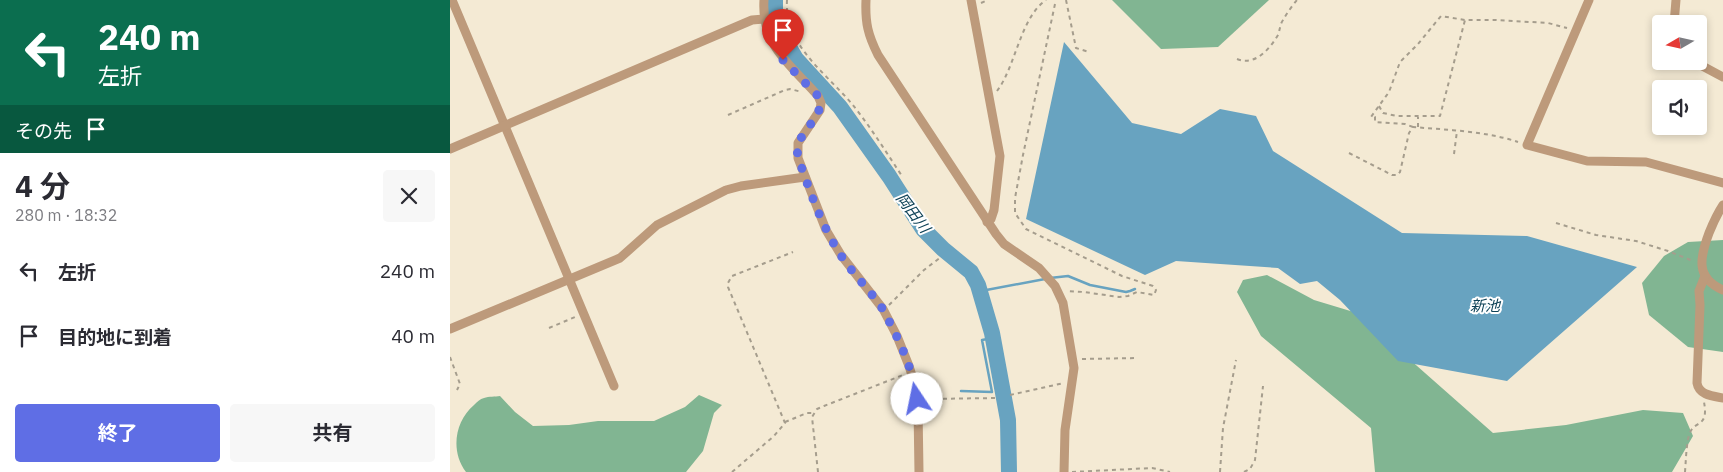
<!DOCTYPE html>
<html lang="ja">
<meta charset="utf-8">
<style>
body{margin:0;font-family:"IBM Plex Sans","Noto Sans JP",sans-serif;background:#f7f7f7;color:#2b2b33;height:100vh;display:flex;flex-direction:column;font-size:19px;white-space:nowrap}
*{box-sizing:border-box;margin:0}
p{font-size:16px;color:#7c7c81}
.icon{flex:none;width:28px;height:28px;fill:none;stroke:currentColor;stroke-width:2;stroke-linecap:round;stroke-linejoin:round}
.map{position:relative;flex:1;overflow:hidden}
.side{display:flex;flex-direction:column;background:#fff;width:450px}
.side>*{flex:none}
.banner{background:#0b6e4f;color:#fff;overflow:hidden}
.needle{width:32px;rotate:261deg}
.controls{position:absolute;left:1202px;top:15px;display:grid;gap:10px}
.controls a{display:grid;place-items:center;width:55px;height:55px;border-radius:5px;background:#fff;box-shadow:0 2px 8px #0003;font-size:25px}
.pin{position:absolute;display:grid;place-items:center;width:42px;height:42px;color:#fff;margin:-51px -21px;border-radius:50% 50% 50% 0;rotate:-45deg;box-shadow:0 0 5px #0007}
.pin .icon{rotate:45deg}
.me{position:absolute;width:55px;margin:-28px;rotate:349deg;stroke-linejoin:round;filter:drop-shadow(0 0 4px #0008)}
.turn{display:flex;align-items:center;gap:18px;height:105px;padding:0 15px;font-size:22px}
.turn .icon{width:65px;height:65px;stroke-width:2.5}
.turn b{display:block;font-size:35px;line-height:42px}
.then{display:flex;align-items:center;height:48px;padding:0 15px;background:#0003;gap:10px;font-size:19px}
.round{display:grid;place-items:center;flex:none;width:52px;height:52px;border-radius:5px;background:#f7f7f7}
.summary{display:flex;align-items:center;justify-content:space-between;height:85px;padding:0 15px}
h1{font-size:30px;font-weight:700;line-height:38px}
.button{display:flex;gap:10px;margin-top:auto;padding:10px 15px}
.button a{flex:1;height:58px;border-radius:5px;background:#5f6ee5;color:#fff;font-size:20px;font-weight:700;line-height:58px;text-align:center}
.button a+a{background:#f7f7f7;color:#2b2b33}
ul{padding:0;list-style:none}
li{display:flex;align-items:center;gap:15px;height:65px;padding:0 15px}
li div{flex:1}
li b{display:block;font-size:19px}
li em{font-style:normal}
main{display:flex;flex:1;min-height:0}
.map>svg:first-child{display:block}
</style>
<main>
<section class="side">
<div class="banner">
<div class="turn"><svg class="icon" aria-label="left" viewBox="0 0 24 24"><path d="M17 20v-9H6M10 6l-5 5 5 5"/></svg><div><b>240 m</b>左折</div></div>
<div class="then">その先<svg class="icon" aria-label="arrive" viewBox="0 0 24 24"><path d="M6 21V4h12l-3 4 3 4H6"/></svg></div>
</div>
<div class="summary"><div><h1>4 分</h1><p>280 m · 18:32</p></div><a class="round"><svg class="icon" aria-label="close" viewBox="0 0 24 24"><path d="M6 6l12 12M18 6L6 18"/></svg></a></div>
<ul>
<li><svg class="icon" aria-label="left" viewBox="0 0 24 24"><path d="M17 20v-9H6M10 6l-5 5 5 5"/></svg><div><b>左折</b></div><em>240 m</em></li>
<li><svg class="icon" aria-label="arrive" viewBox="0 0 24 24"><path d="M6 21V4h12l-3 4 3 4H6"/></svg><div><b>目的地に到着</b></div><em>40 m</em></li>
</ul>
<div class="button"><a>終了</a><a>共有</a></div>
</section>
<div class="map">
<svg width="1273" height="472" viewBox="0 0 1273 472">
<rect width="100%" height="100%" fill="#f4ead4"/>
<!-- forest -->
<g fill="#81b592">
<path d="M 662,0 L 819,0 L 768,47 L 711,49 Z"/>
<path d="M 1273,240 L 1273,352 L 1238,347 L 1199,315 L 1192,283 L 1214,256 L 1238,242 Z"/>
<path d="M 817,275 L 864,300 L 907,313 L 1043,433 L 1116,425 L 1193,410 L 1233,413 L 1243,436 L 1222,472 L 925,472 L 921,428 L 811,336 L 787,292 L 793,280 Z"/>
<path d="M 249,395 L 272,405 L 264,413 L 253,451 L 236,472 L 16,472 C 0,451 5,421 24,405 C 27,402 30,399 34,398 C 39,396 45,397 50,396 L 65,412 L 83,426 L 119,425 L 148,421 L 204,421 L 235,407 Z"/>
</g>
<!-- water -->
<path fill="#68a3c0" d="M 614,42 L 682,123 L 731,134 L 770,109 L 806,116 L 823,151 L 952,233 L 1077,236 L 1187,267 L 1057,381 L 948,361 L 890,300 L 867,281 L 850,284 L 828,268 L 726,261 L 695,275 L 576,219 Z"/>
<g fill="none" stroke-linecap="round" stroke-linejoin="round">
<!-- stream -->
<g stroke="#68a3c0" stroke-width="2.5">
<path d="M 600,278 L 618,276 L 640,285 L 676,292 L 680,291 L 685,289"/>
<path d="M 531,291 L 595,279"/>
<path d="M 511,391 L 542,392 L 532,340 L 543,338"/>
</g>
<!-- river -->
<path stroke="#68a3c0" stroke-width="16" d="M 325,0 L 325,18 L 328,28 L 346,59 L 390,107 L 439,176 L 473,229 L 493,249 L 521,272 L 528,285 L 542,333 L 558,420 L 559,472"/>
<!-- path -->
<g stroke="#a59d8d" stroke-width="2" stroke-dasharray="4 4" stroke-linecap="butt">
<path d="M 337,0 C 334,45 376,73 402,104 C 420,126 436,152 452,176"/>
<path d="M 616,0 L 626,48 L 639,52"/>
<path d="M 531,3 L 538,0"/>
<path d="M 605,4 L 573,155 L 565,198 L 565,213 L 576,229 L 672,276 L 703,286 L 706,290 L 704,295 L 687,292 L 678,296 L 669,297 L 634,292 L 617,291"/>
<path d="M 787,59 C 805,66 819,50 828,35 C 830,30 830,24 833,20 C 837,13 842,6 847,0"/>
<path d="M 547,91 C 566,66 570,18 596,0"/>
<path d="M 929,106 L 933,113 L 947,116 L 990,116 L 1015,20"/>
<path d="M 278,115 L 335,90 L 340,89 L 352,92"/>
<path d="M 963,127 L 955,124 L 925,122 L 925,117 L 921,117 L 939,92 L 950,62 L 968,44 L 991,16 L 1015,20 L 1046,20 L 1098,23 L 1117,28"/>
<path d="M 968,127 L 968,117"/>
<path d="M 899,153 L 942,175 L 947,175 L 950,172 L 959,133 L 963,127 C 998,130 1035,131 1068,142"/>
<path d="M 1004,154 L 1007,131"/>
<path d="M 1106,223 L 1146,235 L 1186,241 L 1218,251 L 1243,261"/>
<path d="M 439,305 L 474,270 L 491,257"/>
<path d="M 99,328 L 125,317"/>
<path d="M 0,357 L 10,384 L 7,390"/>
<path d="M 632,359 L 687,358"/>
<path d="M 560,395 L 614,383"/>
<path d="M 477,399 L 547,398"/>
<path d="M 335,422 L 357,413 L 363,413"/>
<path d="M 282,472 L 324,436 L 335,423 L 278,287 L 278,283 L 282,276 L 343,252"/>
<path d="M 368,472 L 362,417 L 367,409 L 374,406 L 453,375"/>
<path d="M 622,472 L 702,468 L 720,472"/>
<path d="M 770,472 L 773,428 L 786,360"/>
<path d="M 794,472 L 800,469 L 805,460 L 813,386"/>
<path d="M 1235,472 C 1236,460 1236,447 1239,435 C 1244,419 1259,429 1254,402"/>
</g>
<!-- minor -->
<g stroke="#bd9a7b" stroke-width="9">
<path d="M 2,0 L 164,386"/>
<path d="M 314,0 C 311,46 341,65 368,96 L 371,103 L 370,110 L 348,143 L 348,158 L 376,230 L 391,255 L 433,309 L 447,336 L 459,366 L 466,388 L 468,408 L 469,472"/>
<path d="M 416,0 C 415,23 418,35 428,55 L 546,234 L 554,244 L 589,268 L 605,286 L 613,303 L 624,368 L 615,430 L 614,472"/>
<path d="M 521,0 L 550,156 L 544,210 L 541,219 L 537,222"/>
<path d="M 1139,0 L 1077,145 L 1137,161 L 1196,162 L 1273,183"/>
<path d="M 1224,24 L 1226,0"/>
<path d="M 1243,61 L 1273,77"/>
<path d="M 0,149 L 302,20 L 315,19"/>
<path d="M 1273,205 C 1267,214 1263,223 1259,233 C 1250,257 1245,278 1273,290"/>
<path d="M 1255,276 L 1249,291 L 1250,305 L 1247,383 C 1249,395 1262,396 1273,398"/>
<path d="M 0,329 L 170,258 L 207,225 L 276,190 L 291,186 L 355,177"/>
</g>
</g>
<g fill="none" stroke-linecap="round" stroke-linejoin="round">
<!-- route -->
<path stroke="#5f6ee5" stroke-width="9" stroke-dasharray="0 16.2" d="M 333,60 L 368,96 C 379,119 339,133 349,160 C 360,192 372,226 390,254 C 402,273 419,289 432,308 C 435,312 436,317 439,321 C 452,346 463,371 467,399"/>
</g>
<g text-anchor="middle" stroke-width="4" stroke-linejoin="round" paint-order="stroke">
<!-- water labels -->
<g font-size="15" font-style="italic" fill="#0e4257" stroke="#fff">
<text transform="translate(463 213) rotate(53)" y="5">岡田川</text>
<text x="1035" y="311">新池</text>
</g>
</g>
</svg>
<div class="controls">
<a><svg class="needle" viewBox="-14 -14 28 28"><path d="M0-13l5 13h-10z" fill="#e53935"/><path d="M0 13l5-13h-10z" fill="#7c7c81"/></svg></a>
<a><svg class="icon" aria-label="sound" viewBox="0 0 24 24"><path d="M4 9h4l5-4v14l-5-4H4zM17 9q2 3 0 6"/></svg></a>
</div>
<div class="pin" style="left:333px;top:60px;background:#d93025"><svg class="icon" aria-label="arrive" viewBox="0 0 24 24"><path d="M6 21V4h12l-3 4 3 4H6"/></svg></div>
<svg class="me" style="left:467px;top:399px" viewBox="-20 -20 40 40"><circle r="19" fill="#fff"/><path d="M0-13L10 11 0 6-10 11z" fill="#5f6ee5"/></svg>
</div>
</main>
